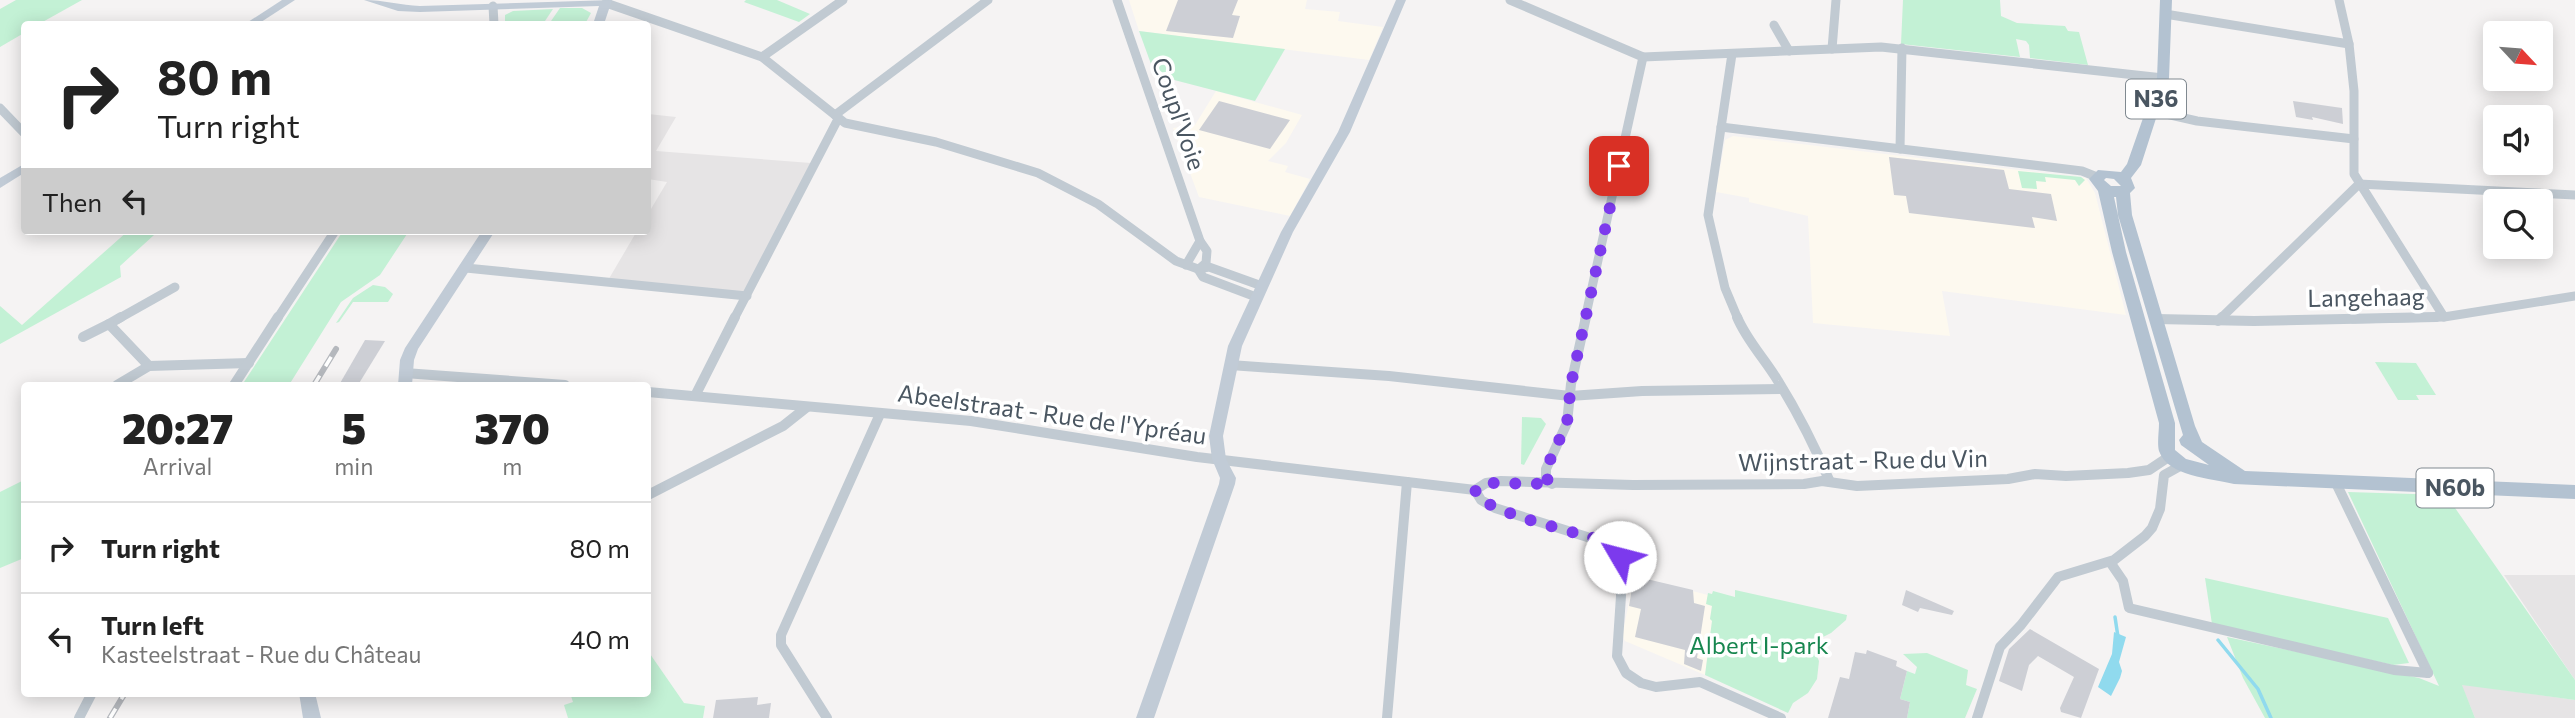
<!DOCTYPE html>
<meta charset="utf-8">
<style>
body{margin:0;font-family:Commissioner,sans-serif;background:#f6f6f6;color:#222;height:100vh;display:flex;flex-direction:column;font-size:26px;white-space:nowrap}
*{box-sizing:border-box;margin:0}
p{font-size:23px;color:#767676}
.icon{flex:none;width:38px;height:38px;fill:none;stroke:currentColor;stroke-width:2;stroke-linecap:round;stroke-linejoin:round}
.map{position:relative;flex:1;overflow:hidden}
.details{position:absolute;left:21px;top:382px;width:630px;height:315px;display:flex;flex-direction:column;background:#fff;border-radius:7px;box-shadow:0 4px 18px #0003}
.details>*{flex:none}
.top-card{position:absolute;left:21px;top:21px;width:630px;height:214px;border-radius:7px;box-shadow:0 4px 18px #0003;background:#fff;color:#222;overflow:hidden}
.needle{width:46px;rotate:116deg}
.fabs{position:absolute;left:2483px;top:21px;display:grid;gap:14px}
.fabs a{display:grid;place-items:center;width:70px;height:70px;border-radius:7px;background:#fff;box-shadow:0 4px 18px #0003;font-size:35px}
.pin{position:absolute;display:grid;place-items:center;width:60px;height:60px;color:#fff;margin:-30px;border-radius:14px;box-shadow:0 4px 10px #0006}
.me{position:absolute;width:77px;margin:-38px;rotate:307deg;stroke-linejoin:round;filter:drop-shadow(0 0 5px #0008)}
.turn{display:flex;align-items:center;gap:24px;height:147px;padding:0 21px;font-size:32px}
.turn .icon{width:91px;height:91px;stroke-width:2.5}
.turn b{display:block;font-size:49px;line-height:60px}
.then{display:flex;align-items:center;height:66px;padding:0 21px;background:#0003;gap:14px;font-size:26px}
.eta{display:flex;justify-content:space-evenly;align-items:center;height:119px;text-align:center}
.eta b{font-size:42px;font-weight:800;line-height:49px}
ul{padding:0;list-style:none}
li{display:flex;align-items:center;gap:21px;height:91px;padding:0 21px;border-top:2px solid #e0e0e0}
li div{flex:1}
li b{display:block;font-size:26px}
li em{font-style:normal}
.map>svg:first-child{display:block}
</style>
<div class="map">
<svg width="2575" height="718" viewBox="0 0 2575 718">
<rect width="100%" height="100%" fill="#f5f3f3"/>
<!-- commercial -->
<g fill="#fdf9ef">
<path d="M 1129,0 L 1307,0 L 1305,9 L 1340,12 L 1338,21 L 1383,27 L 1369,60 L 1139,31 Z"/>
<path d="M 1216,91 L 1302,115 L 1286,143 L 1268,161 L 1288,166 L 1285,172 L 1310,179 L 1290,216 L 1199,197 L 1173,128 L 1195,125 Z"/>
<path d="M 1733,136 L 2086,178 L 2095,193 L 2126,315 L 1942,291 L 1950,336 L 1813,323 L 1808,216 L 1749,202 L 1749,198 L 1716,192 L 1725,140 Z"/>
<path d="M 1637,577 L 1708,595 L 1707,604 L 1712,605 L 1710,619 L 1712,620 L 1705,675 L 1625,641 L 1622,636 L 1634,578 Z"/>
</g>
<!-- education -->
<g fill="#e6e4e5">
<path d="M 648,114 L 676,117 L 656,151 L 811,163 L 747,293 L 607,282 L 637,231 L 648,231 L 648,214 L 667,182 L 648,179 Z"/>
<path d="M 2504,575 L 2575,575 L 2575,680 Z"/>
<path d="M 2461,684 L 2575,700 L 2575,718 L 2475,718 Z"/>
</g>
<!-- green -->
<g fill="#c3f1d5">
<path d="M 16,0 L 82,0 L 39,24 L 24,24 L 24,33 L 0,47 L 0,9 Z"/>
<path d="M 746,0 L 777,0 L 810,14 L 799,22 L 744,2 Z"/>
<path d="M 1903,0 L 2000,0 L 2001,16 L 2017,23 L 2065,26 L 2068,31 L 2079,32 L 2088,65 L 2030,58 L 2029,45 L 2026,41 L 2016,39 L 2020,57 L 1901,44 Z"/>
<path d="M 560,8 L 582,8 L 591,13 L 585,24 L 549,24 Z"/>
<path d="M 553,9 L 543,24 L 505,24 L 505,15 L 513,11 Z"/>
<path d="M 1139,31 L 1285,49 L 1255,101 L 1155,75 Z"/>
<path d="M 2018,171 L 2081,177 L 2085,180 L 2079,186 L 2075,180 L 2045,177 L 2046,182 L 2036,181 L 2037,189 L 2022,188 Z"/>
<path d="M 128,231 L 154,235 L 120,266 L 121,277 L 0,344 L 0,306 L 22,325 Z"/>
<path d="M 343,231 L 409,231 L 380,275 L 341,302 L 289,385 L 242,385 Z"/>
<path d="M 373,285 L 385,287 L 393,294 L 388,302 L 353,302 L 339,322 L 336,323 L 353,298 Z"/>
<path d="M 2375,362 L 2416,363 L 2436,395 L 2416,395 L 2419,400 L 2398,400 Z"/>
<path d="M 1522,417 L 1541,418 L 1546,424 L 1524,465 L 1521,464 Z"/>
<path d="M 24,480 L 24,558 L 0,568 L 0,492 Z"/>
<path d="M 2348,492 L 2446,495 L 2575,680 L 2575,700 L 2462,685 L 2475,718 L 2265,718 L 2243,678 L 2227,637 L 2419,678 L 2439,686 Z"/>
<path d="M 2205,578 L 2388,618 L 2409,663 L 2393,665 L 2212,624 Z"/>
<path d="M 1735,590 L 1847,615 L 1846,620 L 1831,633 L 1811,643 L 1819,661 L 1817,679 L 1808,693 L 1793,703 L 1788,713 L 1705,675 L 1712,621 L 1710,619 L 1712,606 L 1706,604 L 1708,593 L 1712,594 L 1713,591 L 1735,597 Z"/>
<path d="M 648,651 L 684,703 L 705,706 L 703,718 L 568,718 L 564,705 L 573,702 L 570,693 L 648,693 Z"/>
<path d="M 1927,653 L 1968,670 L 1966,685 L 1977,689 L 1965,718 L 1907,718 L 1910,702 L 1900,699 L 1907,671 L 1915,674 L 1917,667 L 1903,654 Z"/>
</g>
<!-- water -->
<path fill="#90daee" d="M 2114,632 L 2126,637 L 2119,662 L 2122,671 L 2120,678 L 2111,696 L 2098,687 L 2112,654 Z"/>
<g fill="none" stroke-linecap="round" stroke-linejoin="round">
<!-- stream -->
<g stroke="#90daee" stroke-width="3.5">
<path d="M 2115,617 L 2118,637"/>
<path d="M 2218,640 L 2258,689 L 2271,718"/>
</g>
</g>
<!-- building -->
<g fill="#cdcfd5">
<path d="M 1178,0 L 1238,0 L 1232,15 L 1240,16 L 1233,38 L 1166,31 Z"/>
<path d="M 1219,101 L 1290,120 L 1270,149 L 1199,130 Z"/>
<path d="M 2293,101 L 2342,108 L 2343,124 L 2312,117 L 2313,120 L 2296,117 Z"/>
<path d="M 1889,157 L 2004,170 L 2009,189 L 2051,194 L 2057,221 L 2032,217 L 2035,228 L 1909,213 L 1906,196 L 1894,195 Z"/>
<path d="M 365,340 L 385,341 L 358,385 L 339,385 Z"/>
<path d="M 1634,576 L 1693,590 L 1694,603 L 1705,606 L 1697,658 L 1703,660 L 1701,671 L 1684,664 L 1685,650 L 1635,637 L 1641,609 L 1629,606 Z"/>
<path d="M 1906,590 L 1954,611 L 1952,615 L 1920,608 L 1918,612 L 1902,605 Z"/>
<path d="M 2030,629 L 2099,669 L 2081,718 L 2061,712 L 2060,708 L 2074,677 L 2038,656 L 2029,665 L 2022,691 L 1999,681 L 2009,649 Z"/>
<path d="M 1867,650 L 1897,661 L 1896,666 L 1907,671 L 1900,699 L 1910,702 L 1907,718 L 1828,718 L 1840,677 L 1849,679 L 1855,652 L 1866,654 Z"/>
<path d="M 758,697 L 757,705 L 771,703 L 769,718 L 713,718 L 716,700 Z"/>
</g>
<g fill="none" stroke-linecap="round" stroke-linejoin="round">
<!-- street-far1 -->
<g stroke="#c1cad2" stroke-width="9">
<path d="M 1117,0 L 1200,241 L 1207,251 L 1206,263 L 1199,269"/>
<path d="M 1510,0 L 1643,57 L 1881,47 L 2163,78"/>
<path d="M 2339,0 L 2349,44 L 2354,91 L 2354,174 L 2444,317"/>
<path d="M 606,3 L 762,57 L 845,123 L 936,142 L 1038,173 L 1098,204 L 1176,261 L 1198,269 L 1209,267 L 1262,286"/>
<path d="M 493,6 L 494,24"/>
<path d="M 2165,14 L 2349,44"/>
<path d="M 1774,25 L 1789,51"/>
<path d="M 1832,49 L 1836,0"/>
<path d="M 1732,54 L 1708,215 L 1725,288 L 1738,319"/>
<path d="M 762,57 L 843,0"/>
<path d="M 0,108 L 24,133"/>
<path d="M 2153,111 L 2197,121 L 2354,139"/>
<path d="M 835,115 L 988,0"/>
<path d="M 1721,127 L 2082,171 L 2097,177"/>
<path d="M 1900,149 L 1902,48"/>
<path d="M 2359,184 L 2575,195"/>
<path d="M 1186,265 L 1200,241"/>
<path d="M 466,268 L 747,296"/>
<path d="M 1198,269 L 1203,277 L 1256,297"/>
<path d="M 118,319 L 175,287"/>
<path d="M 277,319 L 335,231"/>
<path d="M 734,319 L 838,119"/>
<path d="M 1585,319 L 1643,57"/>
<path d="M 2220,319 L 2359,184"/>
<path d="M 2353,319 L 2444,317 L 2575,296"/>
</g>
<!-- street -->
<g stroke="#c1cad2" stroke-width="10">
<path d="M 121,317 L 109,324 L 149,366"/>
<path d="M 1737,317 C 1747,341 1765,359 1778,381 C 1798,413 1815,447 1830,482"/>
<path d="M 2156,319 L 2254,321 L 2436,317"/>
<path d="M 2218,321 L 2222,317"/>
<path d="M 83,337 L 109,324"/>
<path d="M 1230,365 L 1389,376 L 1570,396 L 1642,391 L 1781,389"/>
<path d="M 405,373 L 565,385"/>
<path d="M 117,385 L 149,366 L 249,363"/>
<path d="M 234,385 L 278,317"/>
<path d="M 648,392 L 971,421 L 1197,457 L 1475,490 L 1486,483 L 1501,481 L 1633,485 L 1804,484 L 1822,481 L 1857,486 L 2008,479 L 2035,474 L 2066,476 L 2128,473 L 2149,470 L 2170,456"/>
<path d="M 695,396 L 735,317"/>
<path d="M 2335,481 L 2428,673"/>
<path d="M 1552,484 L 1546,478 L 1546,469 L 1567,423 L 1571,384 L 1586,317"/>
<path d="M 1475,490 L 1481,500 L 1495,508 L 1619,547 L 1621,596 L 1617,656 L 1626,673 L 1641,683 L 1656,687 L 1700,682 L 1781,718"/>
<path d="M 648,495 L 783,426 L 807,407"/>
<path d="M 2110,562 L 2123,581 L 2129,608 L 2394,670 L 2428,673"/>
<path d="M 79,718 L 92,693"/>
<path d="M 827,718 L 781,645 L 781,635 L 880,414"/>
<path d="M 1387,718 L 1407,482"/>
<path d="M 1977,718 L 2000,647 L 2021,625 L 2058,577 L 2114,560 L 2145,536 L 2152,528 L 2160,509 L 2164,475 L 2182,465"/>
</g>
<!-- secondary -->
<g fill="#c1cbd6" fill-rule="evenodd">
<path d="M 282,0 L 295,0 L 258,24 L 245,24 Z"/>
<path d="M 364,0 C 383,0 401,5 420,6 L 612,0 L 604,24 L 593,24 L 599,6 L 420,12 L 398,11 Z"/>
<path d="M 1396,0 L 1406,0 L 1350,132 L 1293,232 L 1242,346 L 1223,436 L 1226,459 L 1236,478 L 1235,484 L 1154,718 L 1136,718 L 1219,484 L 1220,478 L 1212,459 L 1209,436 L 1228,346 L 1281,232 L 1338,132 Z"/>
<path d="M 24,164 L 24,173 L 0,188 L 0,178 Z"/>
<path d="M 482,231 L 495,231 L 418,349 L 414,360 L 412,385 L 398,385 L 400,360 L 405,348 Z"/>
<path d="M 299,693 L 315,693 L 321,718 L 303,718 Z"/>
</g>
<!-- primary -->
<path fill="#b3c2d1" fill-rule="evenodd" d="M 2160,0 L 2172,0 L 2169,78 L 2141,165 L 2131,178 L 2135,188 L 2130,193 L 2132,215 L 2195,426 L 2202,442 L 2245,471 L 2575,485 L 2575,499 L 2234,484 C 2211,478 2168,477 2159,451 C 2157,443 2159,432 2159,423 L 2112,252 L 2098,191 L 2089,179 L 2098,170 L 2121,172 L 2127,164 L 2157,78 ZM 2106,178 L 2114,179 L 2121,186 L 2111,186 L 2104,180 ZM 2114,197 L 2116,197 L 2118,215 L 2183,435 L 2179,440 L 2181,445 L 2209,465 L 2186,459 L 2175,450 L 2175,423 L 2126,252 Z"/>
<defs>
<g id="rail">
<path d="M 314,385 L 336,349"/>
<path d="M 110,718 L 125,693"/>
</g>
</defs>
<!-- rail casing -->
<use href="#rail" stroke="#b5b8bd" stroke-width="6"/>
<!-- rail -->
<use href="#rail" stroke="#fff" stroke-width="3.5" stroke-dasharray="11" stroke-linecap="butt"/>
</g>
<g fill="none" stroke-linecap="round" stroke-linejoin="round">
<!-- route -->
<path stroke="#7c3aed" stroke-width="12" stroke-dasharray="0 21.6" d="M 1619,166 L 1571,384 L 1567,423 L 1546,469 L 1546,478 L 1552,484 L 1488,483 L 1478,486 L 1475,492 C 1483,513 1589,535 1615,544 L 1620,549 L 1620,557"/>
</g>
<g text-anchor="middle" stroke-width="7" stroke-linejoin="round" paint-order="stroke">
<!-- shield labels -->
<g fill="#fff" stroke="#808990" stroke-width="2">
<rect x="2126" y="79.5" width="60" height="39" rx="5"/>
<rect x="2416.5" y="468.5" width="77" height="39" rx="5"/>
</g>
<g font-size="23" font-weight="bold" fill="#4a5661">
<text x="2156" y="107">N36</text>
<text x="2455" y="496">N60b</text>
</g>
<!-- street labels -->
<g font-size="24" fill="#4a5661" stroke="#fff">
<text transform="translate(1178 114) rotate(71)" y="8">Coupl'Voie</text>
<text transform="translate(2366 298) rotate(-1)" y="8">Langehaag</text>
<text transform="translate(1052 415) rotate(8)" y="8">Abeelstraat - Rue de l'Ypréau</text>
<text transform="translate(1863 461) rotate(-1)" y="8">Wijnstraat - Rue du Vin</text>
</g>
<!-- park labels -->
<g font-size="24" fill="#17864f" stroke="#fff">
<text x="1759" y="654">Albert I-park</text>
</g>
</g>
</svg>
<div class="fabs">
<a><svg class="needle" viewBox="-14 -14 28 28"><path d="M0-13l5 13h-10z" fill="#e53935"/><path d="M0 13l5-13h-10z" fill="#767676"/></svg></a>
<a><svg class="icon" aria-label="sound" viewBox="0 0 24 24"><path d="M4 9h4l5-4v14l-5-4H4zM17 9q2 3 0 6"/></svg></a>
<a><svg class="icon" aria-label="search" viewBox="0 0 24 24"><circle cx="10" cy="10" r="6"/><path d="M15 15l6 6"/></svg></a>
</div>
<div class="pin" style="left:1619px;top:166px;background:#d93025"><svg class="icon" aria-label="arrive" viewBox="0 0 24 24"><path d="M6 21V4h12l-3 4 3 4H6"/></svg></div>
<svg class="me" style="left:1620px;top:557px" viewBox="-20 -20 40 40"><circle r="19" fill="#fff"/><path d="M0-13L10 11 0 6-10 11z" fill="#7c3aed"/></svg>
<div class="top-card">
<div class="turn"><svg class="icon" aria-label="right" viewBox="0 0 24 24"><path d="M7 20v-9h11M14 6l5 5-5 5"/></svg><div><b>80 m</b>Turn right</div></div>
<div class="then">Then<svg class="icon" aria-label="left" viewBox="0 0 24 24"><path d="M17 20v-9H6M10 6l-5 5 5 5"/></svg></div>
</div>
<section class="details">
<div class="eta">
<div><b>20:27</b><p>Arrival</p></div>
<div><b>5</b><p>min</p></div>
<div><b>370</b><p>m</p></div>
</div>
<ul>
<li><svg class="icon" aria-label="right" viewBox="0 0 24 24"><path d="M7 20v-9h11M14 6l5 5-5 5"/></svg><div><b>Turn right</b></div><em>80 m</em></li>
<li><svg class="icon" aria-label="left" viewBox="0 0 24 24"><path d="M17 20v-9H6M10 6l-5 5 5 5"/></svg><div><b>Turn left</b><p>Kasteelstraat - Rue du Château</p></div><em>40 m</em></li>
</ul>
</section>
</div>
